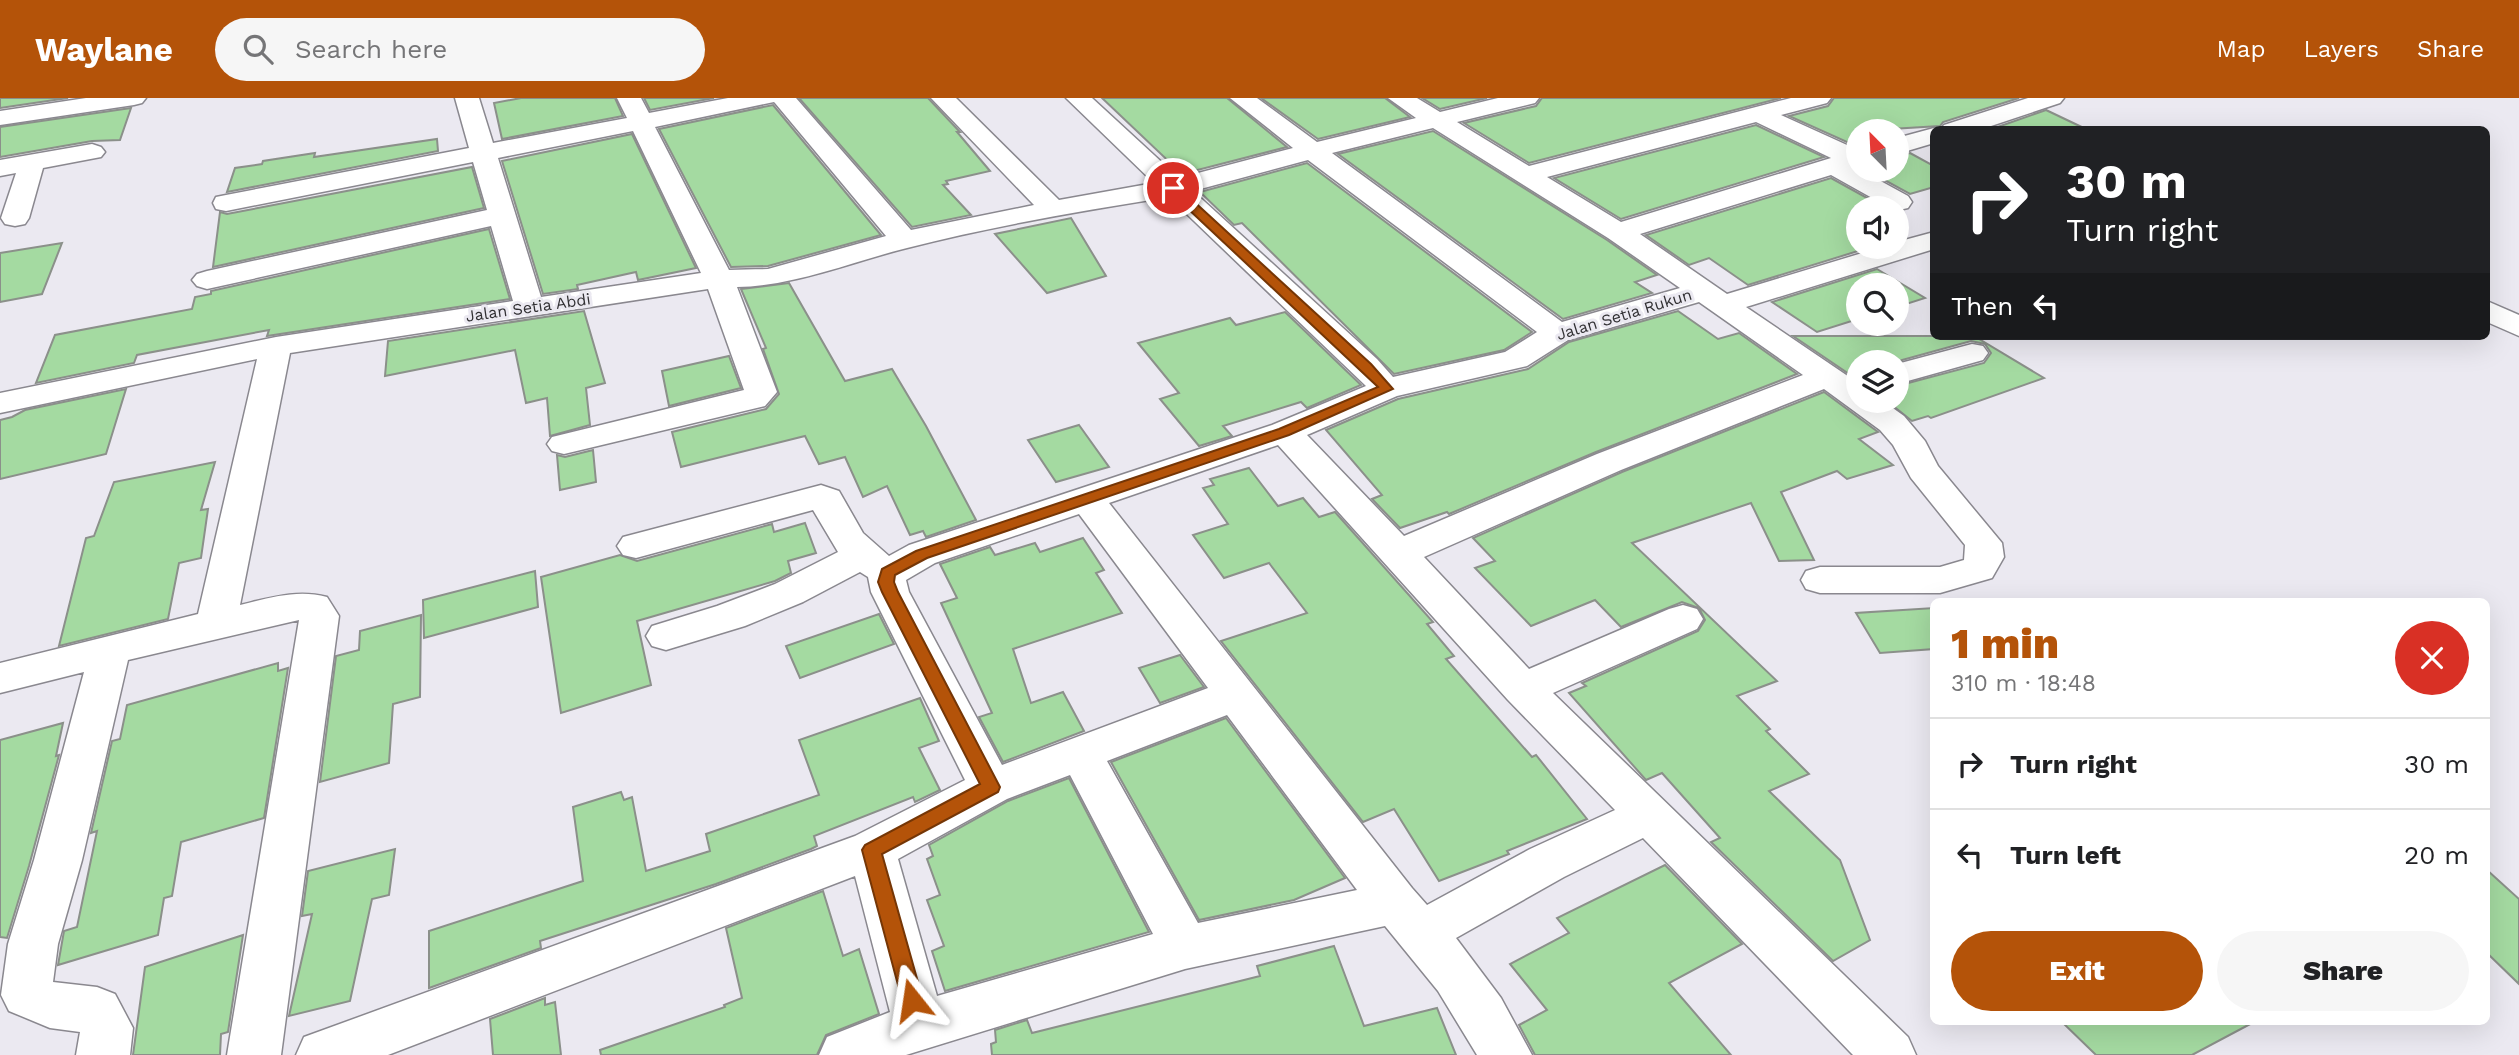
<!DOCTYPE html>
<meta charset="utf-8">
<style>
body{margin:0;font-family:"Work Sans",sans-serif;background:#f6f6f6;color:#202124;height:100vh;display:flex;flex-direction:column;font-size:26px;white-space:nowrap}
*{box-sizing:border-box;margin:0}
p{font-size:23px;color:#757577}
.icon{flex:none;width:38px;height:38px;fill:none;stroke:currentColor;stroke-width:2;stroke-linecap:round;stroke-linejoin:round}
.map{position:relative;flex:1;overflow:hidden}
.details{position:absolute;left:1930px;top:500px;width:560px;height:427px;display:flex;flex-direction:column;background:#fff;border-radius:10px;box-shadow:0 7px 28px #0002}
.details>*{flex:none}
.hud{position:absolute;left:1930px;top:28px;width:560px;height:214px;border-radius:10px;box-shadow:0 7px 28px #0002;background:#202124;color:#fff;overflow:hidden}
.needle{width:46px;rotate:336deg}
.tools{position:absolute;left:1846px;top:21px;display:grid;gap:14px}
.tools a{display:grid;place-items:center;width:63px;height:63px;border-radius:50%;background:#fff;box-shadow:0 7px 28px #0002;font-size:35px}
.pin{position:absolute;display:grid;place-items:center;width:60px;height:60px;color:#fff;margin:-30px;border:4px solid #fff;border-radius:50%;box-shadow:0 2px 7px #0007}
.me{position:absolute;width:77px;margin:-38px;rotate:345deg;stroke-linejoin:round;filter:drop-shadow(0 0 5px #0008)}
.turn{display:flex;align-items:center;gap:24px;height:147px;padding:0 21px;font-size:32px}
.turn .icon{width:91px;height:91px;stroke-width:2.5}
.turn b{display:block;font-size:49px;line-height:60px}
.then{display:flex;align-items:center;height:66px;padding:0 21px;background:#0003;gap:14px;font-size:26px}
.round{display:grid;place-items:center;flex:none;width:74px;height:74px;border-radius:37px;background:#f6f6f6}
.head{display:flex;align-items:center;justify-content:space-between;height:119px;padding:0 21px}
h1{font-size:42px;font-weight:800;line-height:52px;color:#b45309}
.cta{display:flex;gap:14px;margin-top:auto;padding:14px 21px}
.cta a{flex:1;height:80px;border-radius:42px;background:#b45309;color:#fff;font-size:28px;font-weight:800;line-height:80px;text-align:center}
.cta a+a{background:#f6f6f6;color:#202124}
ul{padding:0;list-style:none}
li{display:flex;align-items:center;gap:21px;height:91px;padding:0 21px;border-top:2px solid #e0e0e0}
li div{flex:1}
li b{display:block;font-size:26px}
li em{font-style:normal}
header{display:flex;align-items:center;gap:42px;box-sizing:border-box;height:98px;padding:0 35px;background:#b45309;color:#fff}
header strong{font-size:33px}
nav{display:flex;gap:38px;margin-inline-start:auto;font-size:24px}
.search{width:490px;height:63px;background:#f6f6f6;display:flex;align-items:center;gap:18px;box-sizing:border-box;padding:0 24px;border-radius:38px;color:#757577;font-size:26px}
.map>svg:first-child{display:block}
</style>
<header>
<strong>Waylane</strong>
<div class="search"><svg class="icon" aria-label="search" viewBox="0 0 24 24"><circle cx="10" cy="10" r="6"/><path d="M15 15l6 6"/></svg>Search here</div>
<nav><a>Map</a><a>Layers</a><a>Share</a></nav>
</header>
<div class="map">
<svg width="2519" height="957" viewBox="0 0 2519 957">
<rect width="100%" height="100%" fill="#ebe9f1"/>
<!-- building -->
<g fill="#a4daa1" stroke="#8b908a" stroke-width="2">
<path d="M 0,0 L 68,0 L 0,10 Z"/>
<path d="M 521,0 L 615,0 L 623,18 L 502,41 L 494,5 Z"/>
<path d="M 644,0 L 714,0 L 650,12 Z"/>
<path d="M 799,0 L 928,0 L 960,34 L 957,34 L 990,73 L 946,83 L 948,86 L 943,87 L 971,117 L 912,129 Z"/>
<path d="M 1102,0 L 1227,0 L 1287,49 L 1182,76 Z"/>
<path d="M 1261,0 L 1385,0 L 1410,19 L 1318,41 Z"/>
<path d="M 1422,0 L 1487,0 L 1440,11 Z"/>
<path d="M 1542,0 L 1781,0 L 1529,65 L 1464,25 L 1536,8 Z"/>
<path d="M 1834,0 L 2019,0 L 1943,24 L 1940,28 L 1858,33 L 1858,49 L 1789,18 L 1828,8 Z"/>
<path d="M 773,7 L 881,137 L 768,168 L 731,169 L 659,31 Z"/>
<path d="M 131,10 L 120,42 L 92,43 L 0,59 L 0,29 Z"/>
<path d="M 2046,12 L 2088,32 L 1989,32 Z"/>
<path d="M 1756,27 L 1824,59 L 1621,121 L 1554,80 Z"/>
<path d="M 1433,33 L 1607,142 L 1657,177 L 1635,184 L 1652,195 L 1563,221 L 1338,56 Z"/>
<path d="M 632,36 L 696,170 L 638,182 L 636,174 L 577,187 L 578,191 L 543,196 L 502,63 Z"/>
<path d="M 437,41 L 438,53 L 227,94 L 235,70 L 262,66 L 263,63 L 315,55 L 314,59 Z"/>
<path d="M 1910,55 L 1934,68 L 1934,89 L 1910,96 L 1866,72 L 1897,72 L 1897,58 Z"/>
<path d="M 1307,65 L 1532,234 L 1504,252 L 1394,276 L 1242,125 L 1234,127 L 1200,94 Z"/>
<path d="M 472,69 L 484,110 L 213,169 L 220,114 L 227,116 Z"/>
<path d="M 1831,80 L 1878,106 L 1858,110 L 1858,153 L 1748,187 L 1709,160 L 1689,167 L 1646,137 Z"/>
<path d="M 1071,120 L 1106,178 L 1047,195 L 995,136 Z"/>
<path d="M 489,131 L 510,201 L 267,238 L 269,232 L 137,257 L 134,265 L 36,285 L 55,237 L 192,211 L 195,199 L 211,196 L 211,193 Z"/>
<path d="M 62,145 L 42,196 L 0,204 L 0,155 Z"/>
<path d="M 1877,171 L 1925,200 L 1897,209 L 1897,187 L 1858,187 L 1858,221 L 1817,234 L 1772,204 Z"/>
<path d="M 789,185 L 845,283 L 892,271 L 926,328 L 976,422 L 926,439 L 923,433 L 910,437 L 887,388 L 863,399 L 845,359 L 819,366 L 805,338 L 681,369 L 672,334 L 766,311 L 779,296 L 763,251 L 766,250 L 741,191 Z"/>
<path d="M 584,213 L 605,285 L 586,290 L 590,327 L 550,338 L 547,300 L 526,305 L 515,252 L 385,278 L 388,243 Z"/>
<path d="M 1678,213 L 1718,241 L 1739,235 L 1797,276 L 1596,354 L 1449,416 L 1447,414 L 1400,430 L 1372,401 L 1382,397 L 1326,332 L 1398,301 L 1528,271 L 1569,244 Z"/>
<path d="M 1285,214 L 1361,287 L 1307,310 L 1301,304 L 1223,328 L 1232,338 L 1199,348 L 1160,301 L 1179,295 L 1138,245 L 1230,220 L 1236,227 Z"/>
<path d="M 1793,238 L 1974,238 L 2044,280 L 1931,320 L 1928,318 L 1912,323 L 1887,303 L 1897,303 L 1897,288 L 1984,265 L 1991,255 L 1985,246 L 1971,243 L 1895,264 L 1858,264 L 1858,282 Z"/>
<path d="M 729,258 L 741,290 L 669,308 L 662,273 Z"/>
<path d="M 126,291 L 106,356 L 0,381 L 0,322 L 12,319 L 25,312 Z"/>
<path d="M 1824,294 L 1878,334 L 1859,341 L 1893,367 L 1847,381 L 1837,373 L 1781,394 L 1814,462 L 1779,463 L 1751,405 L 1632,445 L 1777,583 L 1737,598 L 1770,631 L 1766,633 L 1809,676 L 1769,693 L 1840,762 L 1870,842 L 1833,863 L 1711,744 L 1720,740 L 1662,675 L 1646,682 L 1569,595 L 1586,588 L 1582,585 L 1698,533 L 1705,522 L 1699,510 L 1682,504 L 1621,529 L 1595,502 L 1531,528 L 1475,470 L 1495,463 L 1473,440 L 1622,374 Z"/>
<path d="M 1079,327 L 1109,369 L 1056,384 L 1028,342 Z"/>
<path d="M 593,352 L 596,384 L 560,392 L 557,357 L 565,359 Z"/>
<path d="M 215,364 L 201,412 L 208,411 L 201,460 L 179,465 L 168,521 L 59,548 L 86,440 L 94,438 L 114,384 Z"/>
<path d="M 1249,370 L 1278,408 L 1303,400 L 1319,419 L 1335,414 L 1433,524 L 1427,526 L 1454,558 L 1446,561 L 1532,659 L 1536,657 L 1587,721 L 1507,753 L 1509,756 L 1439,783 L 1394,711 L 1363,724 L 1221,543 L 1307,515 L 1269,465 L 1224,480 L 1193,437 L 1228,426 L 1203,390 L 1214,387 L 1210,381 Z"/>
<path d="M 805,425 L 816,455 L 788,463 L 791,475 L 775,483 L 637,523 L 651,587 L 561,615 L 541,479 L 620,457 L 637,463 L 772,426 L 774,434 Z"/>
<path d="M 1083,440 L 1104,472 L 1096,475 L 1122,515 L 1013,551 L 1031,605 L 1063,594 L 1084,633 L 1003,664 L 979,619 L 992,615 L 941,505 L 957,500 L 940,466 L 990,449 L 995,457 L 1035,445 L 1040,454 Z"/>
<path d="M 535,473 L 538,509 L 424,540 L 423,502 Z"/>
<path d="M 1934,510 L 1934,551 L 1880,555 L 1856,515 Z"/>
<path d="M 879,516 L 894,546 L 800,580 L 786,548 Z"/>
<path d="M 421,517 L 420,599 L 393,606 L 389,665 L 320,684 L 336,558 L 359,552 L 360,533 Z"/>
<path d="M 1180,557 L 1204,589 L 1160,605 L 1139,570 Z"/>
<path d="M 278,565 L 278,573 L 288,570 L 264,720 L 181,744 L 172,798 L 164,800 L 158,837 L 58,867 L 64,833 L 77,829 L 97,733 L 91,735 L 112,643 L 120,641 L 127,607 Z"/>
<path d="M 920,600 L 939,643 L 919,650 L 940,692 L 915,704 L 913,699 L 814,738 L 817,748 L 811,751 L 716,786 L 540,843 L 541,850 L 429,890 L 429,833 L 583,783 L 573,709 L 621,694 L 624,702 L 632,699 L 646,773 L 710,753 L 706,736 L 819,697 L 799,642 Z"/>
<path d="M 1226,620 L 1345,780 L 1294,802 L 1199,822 L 1111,664 Z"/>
<path d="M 63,625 L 56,658 L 59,657 L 29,768 L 7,840 L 0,839 L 0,642 Z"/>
<path d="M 1069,680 L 1149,834 L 945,893 L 932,853 L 944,848 L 927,802 L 940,797 L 927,761 L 933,758 L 929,747 L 1008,703 Z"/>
<path d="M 395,751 L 389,797 L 372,801 L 350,903 L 289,918 L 312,816 L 302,818 L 308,773 Z"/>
<path d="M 1665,767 L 1742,846 L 1669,885 L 1731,957 L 1535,957 L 1519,927 L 1547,912 L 1510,866 L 1569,835 L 1557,820 Z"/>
<path d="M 2487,772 L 2519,801 L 2519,886 L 2487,855 Z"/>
<path d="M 823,793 L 843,858 L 859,851 L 879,916 L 826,937 L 817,957 L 601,957 L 600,952 L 725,909 L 724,907 L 742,900 L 726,830 Z"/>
<path d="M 243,837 L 228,934 L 221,936 L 220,957 L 133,957 L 145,869 Z"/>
<path d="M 1334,848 L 1364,928 L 1437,910 L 1456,957 L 992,957 L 991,946 L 996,944 L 995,932 L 1027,922 L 1032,935 L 1260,878 L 1257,868 Z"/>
<path d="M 545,900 L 545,907 L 555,904 L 561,957 L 493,957 L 490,921 Z"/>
<path d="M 2062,924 L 2254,924 L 2192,957 L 2096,957 Z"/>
</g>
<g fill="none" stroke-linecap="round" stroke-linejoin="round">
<defs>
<g id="minor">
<path d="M 86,0 L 146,0 L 142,5 L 134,7 L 0,27 L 0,13 Z"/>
<path d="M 455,0 L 479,0 L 493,45 L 627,20 L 617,0 L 641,0 L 649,15 L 728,0 L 796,0 L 911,132 L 1034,107 L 931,0 L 956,0 L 1059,102 L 1154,85 L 1066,0 L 1092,0 L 1179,80 L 1293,50 L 1230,0 L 1257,0 L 1317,44 L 1416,20 L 1388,0 L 1417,0 L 1440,14 L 1498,0 L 1539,0 L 1535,5 L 1457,24 L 1529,68 L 1791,0 L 1831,0 L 1827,5 L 1781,17 L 1858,52 L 1858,68 L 1855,69 L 1908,98 L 1912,104 L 1908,110 L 1899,112 L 1890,110 L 1831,77 L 1640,136 L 1727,196 L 1882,149 L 1897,149 L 1897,144 L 1934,134 L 1934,151 L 1746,209 L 1858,285 L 1858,303 L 1883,303 L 1904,318 L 1925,343 L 1938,368 L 2002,445 L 2004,459 L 1992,480 L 1940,495 L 1820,495 L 1806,491 L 1801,482 L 1806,473 L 1820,469 L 1940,469 L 1964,462 L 1965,447 L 1911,380 L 1893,347 L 1880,332 L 1824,291 L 1621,372 L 1424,459 L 1529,571 L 1669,511 L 1683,507 L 1697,511 L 1703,521 L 1697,531 L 1553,595 L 1908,939 L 1916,957 L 1853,957 L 1643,740 L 1564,779 L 1456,840 L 1501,900 L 1532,957 L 1477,957 L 1438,893 L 1385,828 L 1185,871 L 906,957 L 819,957 L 827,939 L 890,914 L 855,778 L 388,957 L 296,957 L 304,939 L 855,738 L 965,682 L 871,494 L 868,479 L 860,474 L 803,504 L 745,528 L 666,552 L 652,548 L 646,538 L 652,528 L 717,508 L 775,486 L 838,454 L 813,412 L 636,460 L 623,457 L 617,448 L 623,439 L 821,387 L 839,393 L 863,435 L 889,458 L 909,447 L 1272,327 L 1366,288 L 1169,99 C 1081,113 993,128 907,150 C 851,164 795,188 737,189 L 777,294 L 765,308 L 564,356 L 552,353 L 547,346 L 552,339 L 744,292 L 708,191 L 290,255 L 240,507 C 270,500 297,491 327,499 L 339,518 L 281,957 L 227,957 L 299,522 L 128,562 L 82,762 L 58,846 L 53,884 L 97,889 L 115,896 L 133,930 L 130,957 L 76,957 L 80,934 L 50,930 L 9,913 L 1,897 L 8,846 L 34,762 L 84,574 L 0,595 L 0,565 L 198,516 L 257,261 L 0,315 L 0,295 L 276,239 L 513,203 L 491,128 L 207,191 L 197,188 L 192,182 L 197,176 L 207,173 L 487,112 L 473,64 L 226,113 L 216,111 L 213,105 L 216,99 L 226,97 L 469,50 ZM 774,4 L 775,5 L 886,138 L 768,171 L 729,172 L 655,29 ZM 1756,24 L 1831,60 L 1621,124 L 1547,79 ZM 1433,30 L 1608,140 L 1680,190 L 1562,224 L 1332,55 ZM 633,33 L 701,175 L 541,199 L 498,60 ZM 1308,62 L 1537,234 L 1505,254 L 1393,279 L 1377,261 L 1193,93 ZM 1699,204 L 1803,277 L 1597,356 L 1404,438 L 1307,337 L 1397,298 L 1527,268 L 1568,242 ZM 1278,347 L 1508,602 L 1615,712 L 1530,751 L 1427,807 L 1412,790 L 1109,405 ZM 1079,416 L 1208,590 L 1002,667 L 909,494 L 906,482 L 935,465 ZM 1227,617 L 1357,792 L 1198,825 L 1107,663 ZM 1070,677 L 1153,836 L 937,898 L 898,761 L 1007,701 Z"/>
<path d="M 2028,0 L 2064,0 L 2060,5 L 1979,32 L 1934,32 L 1934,45 L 1897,56 L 1897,40 L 1934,30 L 1941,31 L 1944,27 Z"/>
<path d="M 92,46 L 101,49 L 105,54 L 101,59 L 43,70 L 29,120 L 25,126 L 15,128 L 5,126 L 1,120 L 16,75 L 0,78 L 0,62 Z"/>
<path d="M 2487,203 L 2519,217 L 2519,238 L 2487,224 Z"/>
<path d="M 1972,246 L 1983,248 L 1988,255 L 1983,262 L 1897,286 L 1897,266 Z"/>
</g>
</defs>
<!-- minor casing -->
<use href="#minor" stroke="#8a888f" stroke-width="3"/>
<!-- minor -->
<use href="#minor" fill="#fff" fill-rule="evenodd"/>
</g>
<!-- route -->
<path fill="#b45309" stroke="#753606" stroke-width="2" d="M 1169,88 L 1177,88 L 1371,266 L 1393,291 L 1289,337 L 927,460 L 895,477 L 894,484 L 898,494 L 1000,689 L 998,694 L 882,756 L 923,902 L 920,909 L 912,912 L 905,909 L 902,902 L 862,752 L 865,747 L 980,686 L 882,494 L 878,484 L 882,471 L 916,453 L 1279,331 L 1378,289 L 1169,93 Z"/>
<g text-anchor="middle" stroke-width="6" stroke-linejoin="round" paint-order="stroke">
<!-- far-street labels -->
<g font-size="16" fill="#313033" stroke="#ebe9f1">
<text transform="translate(528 209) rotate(-8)" y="6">Jalan Setia Abdi</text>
<text transform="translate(1624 216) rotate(-17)" y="6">Jalan Setia Rukun</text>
</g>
</g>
</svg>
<div class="tools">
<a><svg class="needle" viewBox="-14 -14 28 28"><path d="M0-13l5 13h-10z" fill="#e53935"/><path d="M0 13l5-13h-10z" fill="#757577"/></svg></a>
<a><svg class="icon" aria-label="sound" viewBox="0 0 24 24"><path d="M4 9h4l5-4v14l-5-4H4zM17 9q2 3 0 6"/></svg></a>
<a><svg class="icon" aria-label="search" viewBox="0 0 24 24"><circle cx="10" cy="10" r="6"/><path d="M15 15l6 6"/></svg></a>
<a><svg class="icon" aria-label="layers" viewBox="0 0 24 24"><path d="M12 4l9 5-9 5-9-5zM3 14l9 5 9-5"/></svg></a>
</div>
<div class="pin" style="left:1173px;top:90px;background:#d93025"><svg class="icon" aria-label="arrive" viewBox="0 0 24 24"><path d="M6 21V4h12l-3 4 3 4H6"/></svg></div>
<svg class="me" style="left:912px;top:902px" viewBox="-20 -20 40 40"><path d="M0-17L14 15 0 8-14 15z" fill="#b45309" stroke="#fff" stroke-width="4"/></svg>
<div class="hud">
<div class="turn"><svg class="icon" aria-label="right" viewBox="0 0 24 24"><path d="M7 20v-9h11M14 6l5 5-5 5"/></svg><div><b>30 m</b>Turn right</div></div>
<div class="then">Then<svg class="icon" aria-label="left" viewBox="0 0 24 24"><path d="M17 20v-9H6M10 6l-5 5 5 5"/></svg></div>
</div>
<section class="details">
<div class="head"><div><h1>1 min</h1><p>310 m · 18:48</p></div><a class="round" style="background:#d93025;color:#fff"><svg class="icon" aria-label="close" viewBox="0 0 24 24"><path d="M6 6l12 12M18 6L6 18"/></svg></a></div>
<ul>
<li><svg class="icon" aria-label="right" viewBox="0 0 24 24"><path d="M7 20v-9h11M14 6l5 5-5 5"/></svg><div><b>Turn right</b></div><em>30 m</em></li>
<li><svg class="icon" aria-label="left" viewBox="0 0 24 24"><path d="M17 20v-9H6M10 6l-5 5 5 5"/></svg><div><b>Turn left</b></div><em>20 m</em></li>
</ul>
<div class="cta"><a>Exit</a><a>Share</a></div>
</section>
</div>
